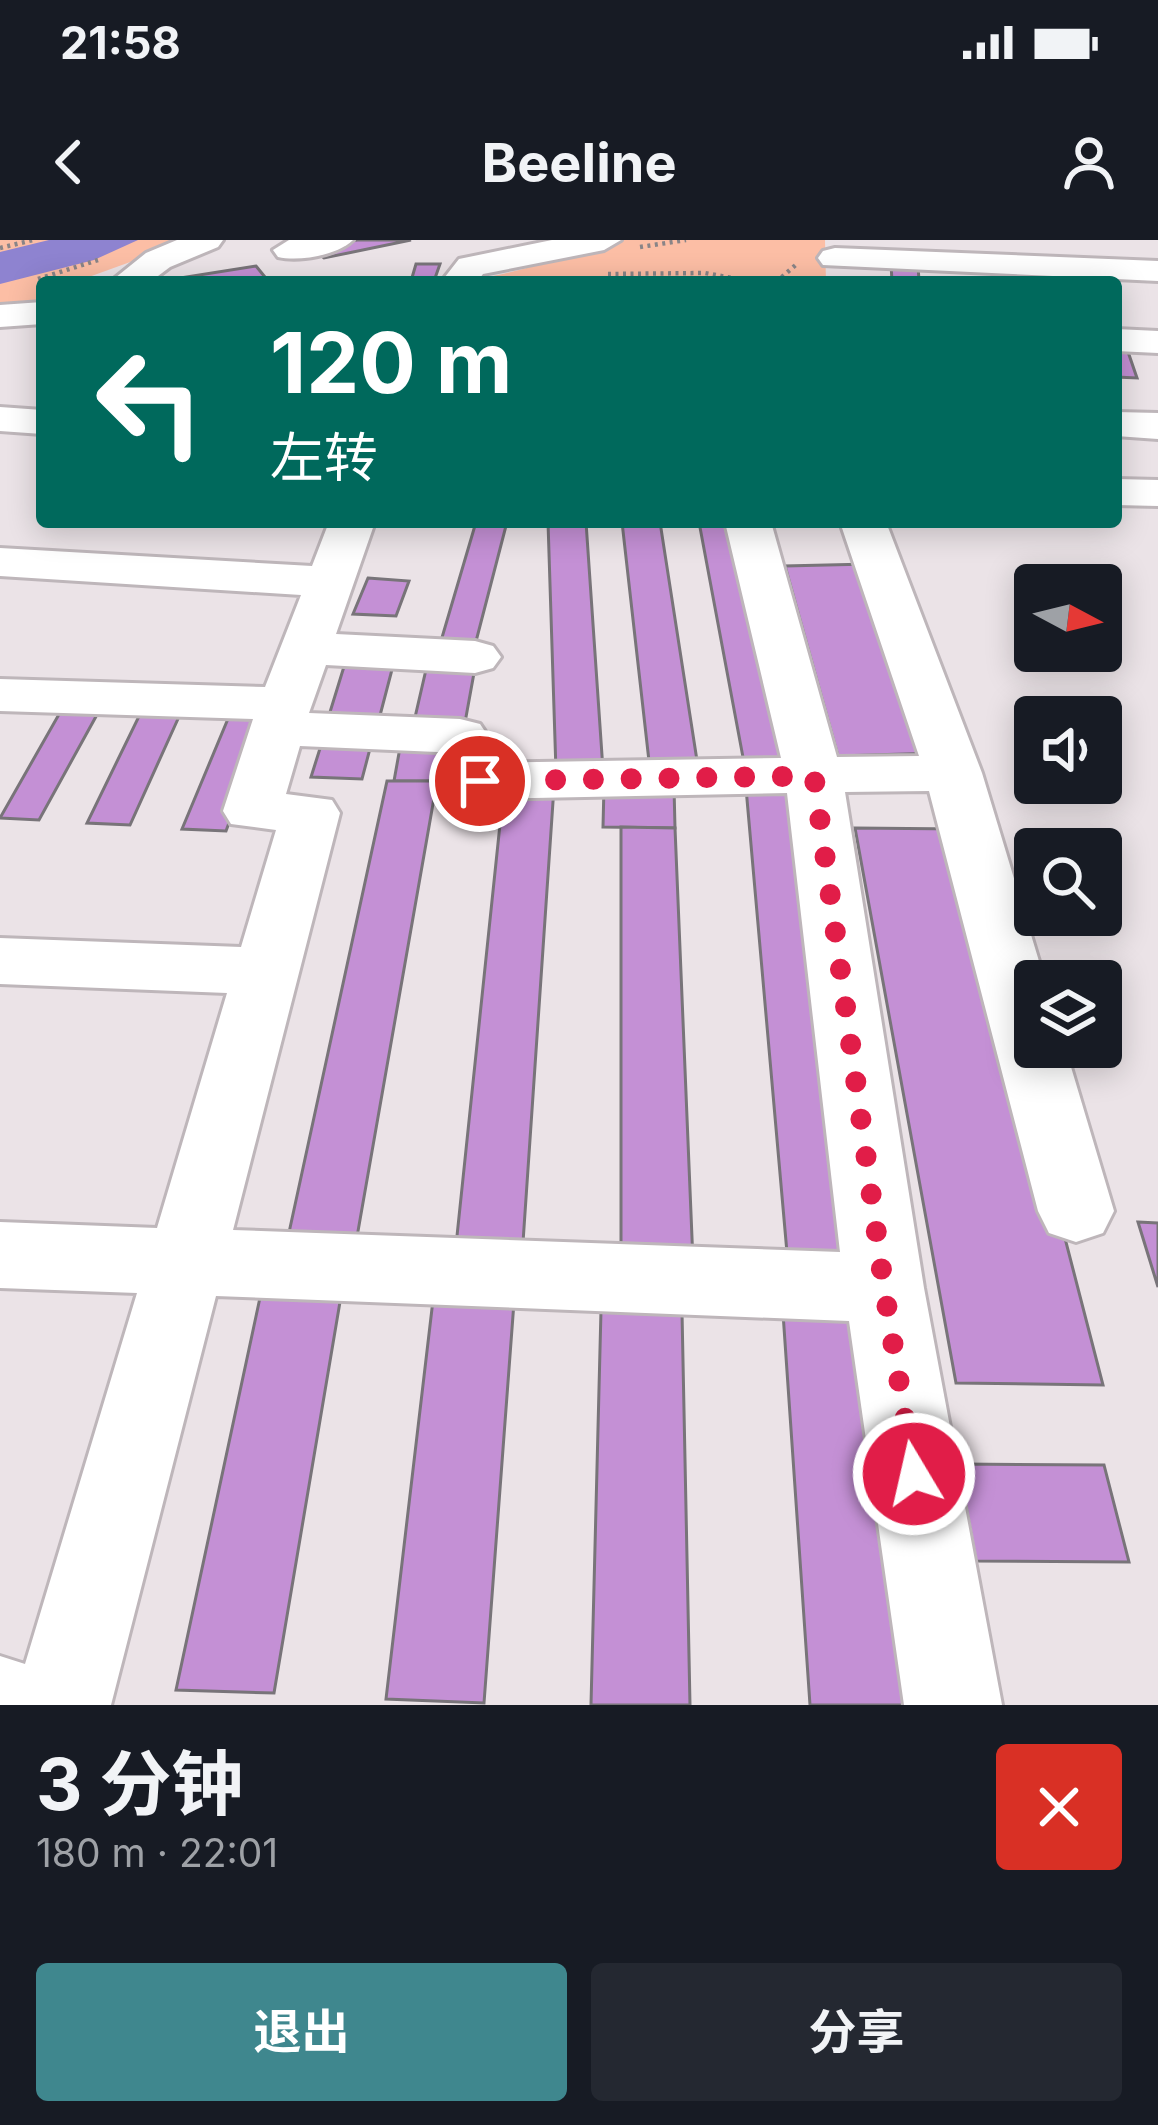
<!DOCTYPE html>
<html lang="zh">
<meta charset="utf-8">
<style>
body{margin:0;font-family:Inter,"Noto Sans SC",sans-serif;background:#242831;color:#f1f3f6;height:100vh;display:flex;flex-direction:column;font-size:45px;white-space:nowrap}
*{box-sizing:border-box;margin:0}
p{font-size:39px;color:#9ea1a6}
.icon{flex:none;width:66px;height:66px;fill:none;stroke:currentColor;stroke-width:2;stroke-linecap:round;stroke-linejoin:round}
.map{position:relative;height:1465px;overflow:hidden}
.side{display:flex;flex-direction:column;background:#171b24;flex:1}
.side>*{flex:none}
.hud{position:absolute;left:36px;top:36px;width:1086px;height:252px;border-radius:12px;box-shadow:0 6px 30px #0003;background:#00695c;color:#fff;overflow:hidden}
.needle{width:78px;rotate:97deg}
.controls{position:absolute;left:1014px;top:324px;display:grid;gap:24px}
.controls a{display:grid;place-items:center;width:108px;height:108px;border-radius:12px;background:#171b24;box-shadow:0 6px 30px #0003;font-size:60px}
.pin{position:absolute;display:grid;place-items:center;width:102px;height:102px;color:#fff;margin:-51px;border:6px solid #fff;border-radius:50%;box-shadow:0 3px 12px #0007}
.me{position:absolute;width:132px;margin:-66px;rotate:351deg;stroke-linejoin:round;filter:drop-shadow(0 0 9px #0008)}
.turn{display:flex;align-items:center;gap:42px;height:252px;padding:0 36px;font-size:54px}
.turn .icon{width:156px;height:156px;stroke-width:2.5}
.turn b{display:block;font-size:84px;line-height:102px}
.round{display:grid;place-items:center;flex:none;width:126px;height:126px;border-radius:12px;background:#242831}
.headline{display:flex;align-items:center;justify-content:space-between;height:204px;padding:0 36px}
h1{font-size:72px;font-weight:700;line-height:90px}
.cta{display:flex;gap:24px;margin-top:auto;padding:24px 36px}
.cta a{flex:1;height:138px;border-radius:12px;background:#3f878e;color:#fff;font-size:48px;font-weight:700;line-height:138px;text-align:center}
.cta a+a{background:#242831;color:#f1f3f6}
.status{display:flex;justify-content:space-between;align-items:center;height:84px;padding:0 60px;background:#171b24;direction:ltr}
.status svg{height:33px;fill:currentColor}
header{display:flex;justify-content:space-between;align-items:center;height:156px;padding:0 36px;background:#171b24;font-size:54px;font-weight:700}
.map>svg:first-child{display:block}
</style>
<div class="status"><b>21:58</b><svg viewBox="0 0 49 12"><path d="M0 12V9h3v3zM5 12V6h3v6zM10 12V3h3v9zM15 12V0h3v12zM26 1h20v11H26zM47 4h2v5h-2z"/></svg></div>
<header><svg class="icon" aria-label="back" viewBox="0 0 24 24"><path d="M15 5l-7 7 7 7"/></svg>Beeline<svg class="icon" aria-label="person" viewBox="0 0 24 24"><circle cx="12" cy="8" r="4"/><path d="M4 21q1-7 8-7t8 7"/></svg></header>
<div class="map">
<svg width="1158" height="1465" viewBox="0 0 1158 1465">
<rect width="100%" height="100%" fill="#ebe3e7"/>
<!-- green -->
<g fill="#fcbea5">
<path d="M 0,0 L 191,0 L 75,42 L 42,42 L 42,66 L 0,68 Z"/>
<path d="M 618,0 L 825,0 L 826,42 L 491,42 L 493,36 C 536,28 575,11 618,0 Z"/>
</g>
<!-- water -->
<path fill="#8e83d0" d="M 49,0 L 138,0 L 94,20 L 0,44 L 0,12 Z"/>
<!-- building -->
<g fill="#c490d5" stroke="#787479" stroke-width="3">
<path d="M 357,0 L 411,0 L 324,18 L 313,9 Z"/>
<path d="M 891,23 L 918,24 L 919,42 L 892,42 Z"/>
<path d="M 416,24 L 440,24 L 434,41 L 411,41 Z"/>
<path d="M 256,26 L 269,42 L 155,42 Z"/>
<path d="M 1116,105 L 1126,106 L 1137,138 L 1116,137 Z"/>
<path d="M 476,282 L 507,282 L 473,413 L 438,411 Z"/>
<path d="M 548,282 L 586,282 L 603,530 L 556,531 Z"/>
<path d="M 622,282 L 660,282 L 698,527 L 650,530 Z"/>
<path d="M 699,282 L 737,282 L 793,526 L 745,528 Z"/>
<path d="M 869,324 L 937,513 L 838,516 L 785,326 Z"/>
<path d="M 368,338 L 409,341 L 396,376 L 353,374 Z"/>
<path d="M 346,420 L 394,422 L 377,487 L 326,485 Z"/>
<path d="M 428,421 L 476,422 L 464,488 L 413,486 Z"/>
<path d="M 143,468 L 182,470 L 130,585 L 87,583 Z"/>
<path d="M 62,469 L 99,471 L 39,580 L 0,578 Z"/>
<path d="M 230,474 L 269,475 L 226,591 L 182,589 Z"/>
<path d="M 323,499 L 372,501 L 362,539 L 311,537 Z"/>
<path d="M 401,502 L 464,502 L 460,541 L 394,541 Z"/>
<path d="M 387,541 L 437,541 L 354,1014 L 285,1011 Z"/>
<path d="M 504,546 L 554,547 L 522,1017 L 455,1015 Z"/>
<path d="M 604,546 L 674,547 L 675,588 L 603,587 Z"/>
<path d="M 746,548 L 794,550 L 852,1030 L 788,1024 Z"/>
<path d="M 621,587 L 675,588 L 693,1022 L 621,1021 Z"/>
<path d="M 855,588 L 959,589 L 1103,1145 L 956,1143 Z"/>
<path d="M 1138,982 L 1158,983 L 1158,1047 Z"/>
<path d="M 261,1053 L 341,1056 L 274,1453 L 176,1450 Z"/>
<path d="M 433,1060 L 514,1062 L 484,1463 L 386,1459 Z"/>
<path d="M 601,1070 L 682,1072 L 690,1465 L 591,1465 Z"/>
<path d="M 783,1073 L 864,1075 L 910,1465 L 810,1465 Z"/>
<path d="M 958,1224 L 1104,1225 L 1129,1322 L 976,1321 Z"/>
</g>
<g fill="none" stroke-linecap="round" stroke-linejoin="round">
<defs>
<g id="minor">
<path d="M 177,0 L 223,0 L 218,7 L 170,27 L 150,42 L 110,42 L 146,13 Z"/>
<path d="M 289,0 L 353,0 C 338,15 299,22 278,17 L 273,10 Z"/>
<path d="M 552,0 L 621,0 L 604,10 L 483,34 L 477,42 L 441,42 L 459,19 Z"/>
<path d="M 835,8 L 1158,21 L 1158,41 L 823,25 L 818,18 L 823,11 Z"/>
<path d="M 42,62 L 42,84 L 0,87 L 0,65 Z"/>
<path d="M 1116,89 L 1158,91 L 1158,113 L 1116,111 Z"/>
<path d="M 0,167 L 42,170 L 42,194 L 0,191 Z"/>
<path d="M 1116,172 L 1158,173 L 1158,199 L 1116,196 Z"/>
<path d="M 1116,239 L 1158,240 L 1158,266 L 1116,265 Z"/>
<path d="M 329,282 L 375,282 L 336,394 L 475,401 L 493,406 L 501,417 L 493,428 L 475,433 L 326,425 L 309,473 L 460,479 L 480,484 L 488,496 L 480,508 L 460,513 L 300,506 L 286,554 L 332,560 L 340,573 L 233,990 L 840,1012 L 787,553 L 480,559 L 460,554 L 451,541 L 460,528 L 480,523 L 781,518 L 725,282 L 771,282 L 837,517 L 919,516 L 840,282 L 886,282 L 982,533 L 1045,741 L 1035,741 L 1035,807 L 1065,807 L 1114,971 L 1103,993 L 1076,1002 L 1049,993 L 1038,971 L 929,551 L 845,552 L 924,1048 L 1002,1465 L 904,1465 L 849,1081 L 216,1056 L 111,1465 L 0,1465 L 0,1416 L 25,1424 L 137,1053 L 0,1048 L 0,982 L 157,988 L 227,753 L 0,744 L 0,698 L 241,707 L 276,590 L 231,584 L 223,571 L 253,479 L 0,471 L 0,439 L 265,447 L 301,355 L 0,336 L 0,308 L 312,326 Z"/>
</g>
</defs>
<!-- minor casing -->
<use href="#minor" stroke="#beb6ba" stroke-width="6"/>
<!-- path -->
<g stroke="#898487" stroke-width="4.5" stroke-dasharray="3 4.5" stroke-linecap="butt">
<path d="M 640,7 L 686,0"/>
<path d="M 0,8 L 33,0"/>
<path d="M 608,34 L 705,33 L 754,42"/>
<path d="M 38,39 L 98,20"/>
<path d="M 776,42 L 798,23"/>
</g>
<!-- minor -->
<use href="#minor" fill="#fff" fill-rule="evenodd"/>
</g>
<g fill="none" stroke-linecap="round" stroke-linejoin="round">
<!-- route -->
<path stroke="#e11d48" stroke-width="21" stroke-dasharray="0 37.8" d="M 480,541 L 814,536 L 884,1048 L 914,1234"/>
</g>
</svg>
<div class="controls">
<a><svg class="needle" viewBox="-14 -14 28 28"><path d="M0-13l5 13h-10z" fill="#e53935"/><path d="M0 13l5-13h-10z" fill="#9ea1a6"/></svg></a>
<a><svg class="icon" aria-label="sound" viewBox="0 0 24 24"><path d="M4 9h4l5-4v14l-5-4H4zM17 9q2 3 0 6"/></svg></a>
<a><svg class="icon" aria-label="search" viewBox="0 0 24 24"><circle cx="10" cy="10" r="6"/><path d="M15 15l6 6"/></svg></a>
<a><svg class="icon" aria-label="layers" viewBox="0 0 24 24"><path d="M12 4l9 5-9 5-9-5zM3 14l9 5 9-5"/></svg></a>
</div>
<div class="pin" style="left:480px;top:541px;background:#d93025"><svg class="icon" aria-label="arrive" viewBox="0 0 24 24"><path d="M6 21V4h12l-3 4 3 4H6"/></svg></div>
<svg class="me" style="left:914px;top:1234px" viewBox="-20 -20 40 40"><circle r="17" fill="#e11d48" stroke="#fff" stroke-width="3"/><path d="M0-11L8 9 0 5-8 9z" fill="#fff"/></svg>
<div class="hud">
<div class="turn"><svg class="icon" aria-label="left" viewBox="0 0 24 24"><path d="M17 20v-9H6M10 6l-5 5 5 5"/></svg><div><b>120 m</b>左转</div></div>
</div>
</div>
<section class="side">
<div class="headline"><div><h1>3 分钟</h1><p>180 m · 22:01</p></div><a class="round" style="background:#d93025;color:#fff"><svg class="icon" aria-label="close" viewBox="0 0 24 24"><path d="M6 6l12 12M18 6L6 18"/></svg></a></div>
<div class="cta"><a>退出</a><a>分享</a></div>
</section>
